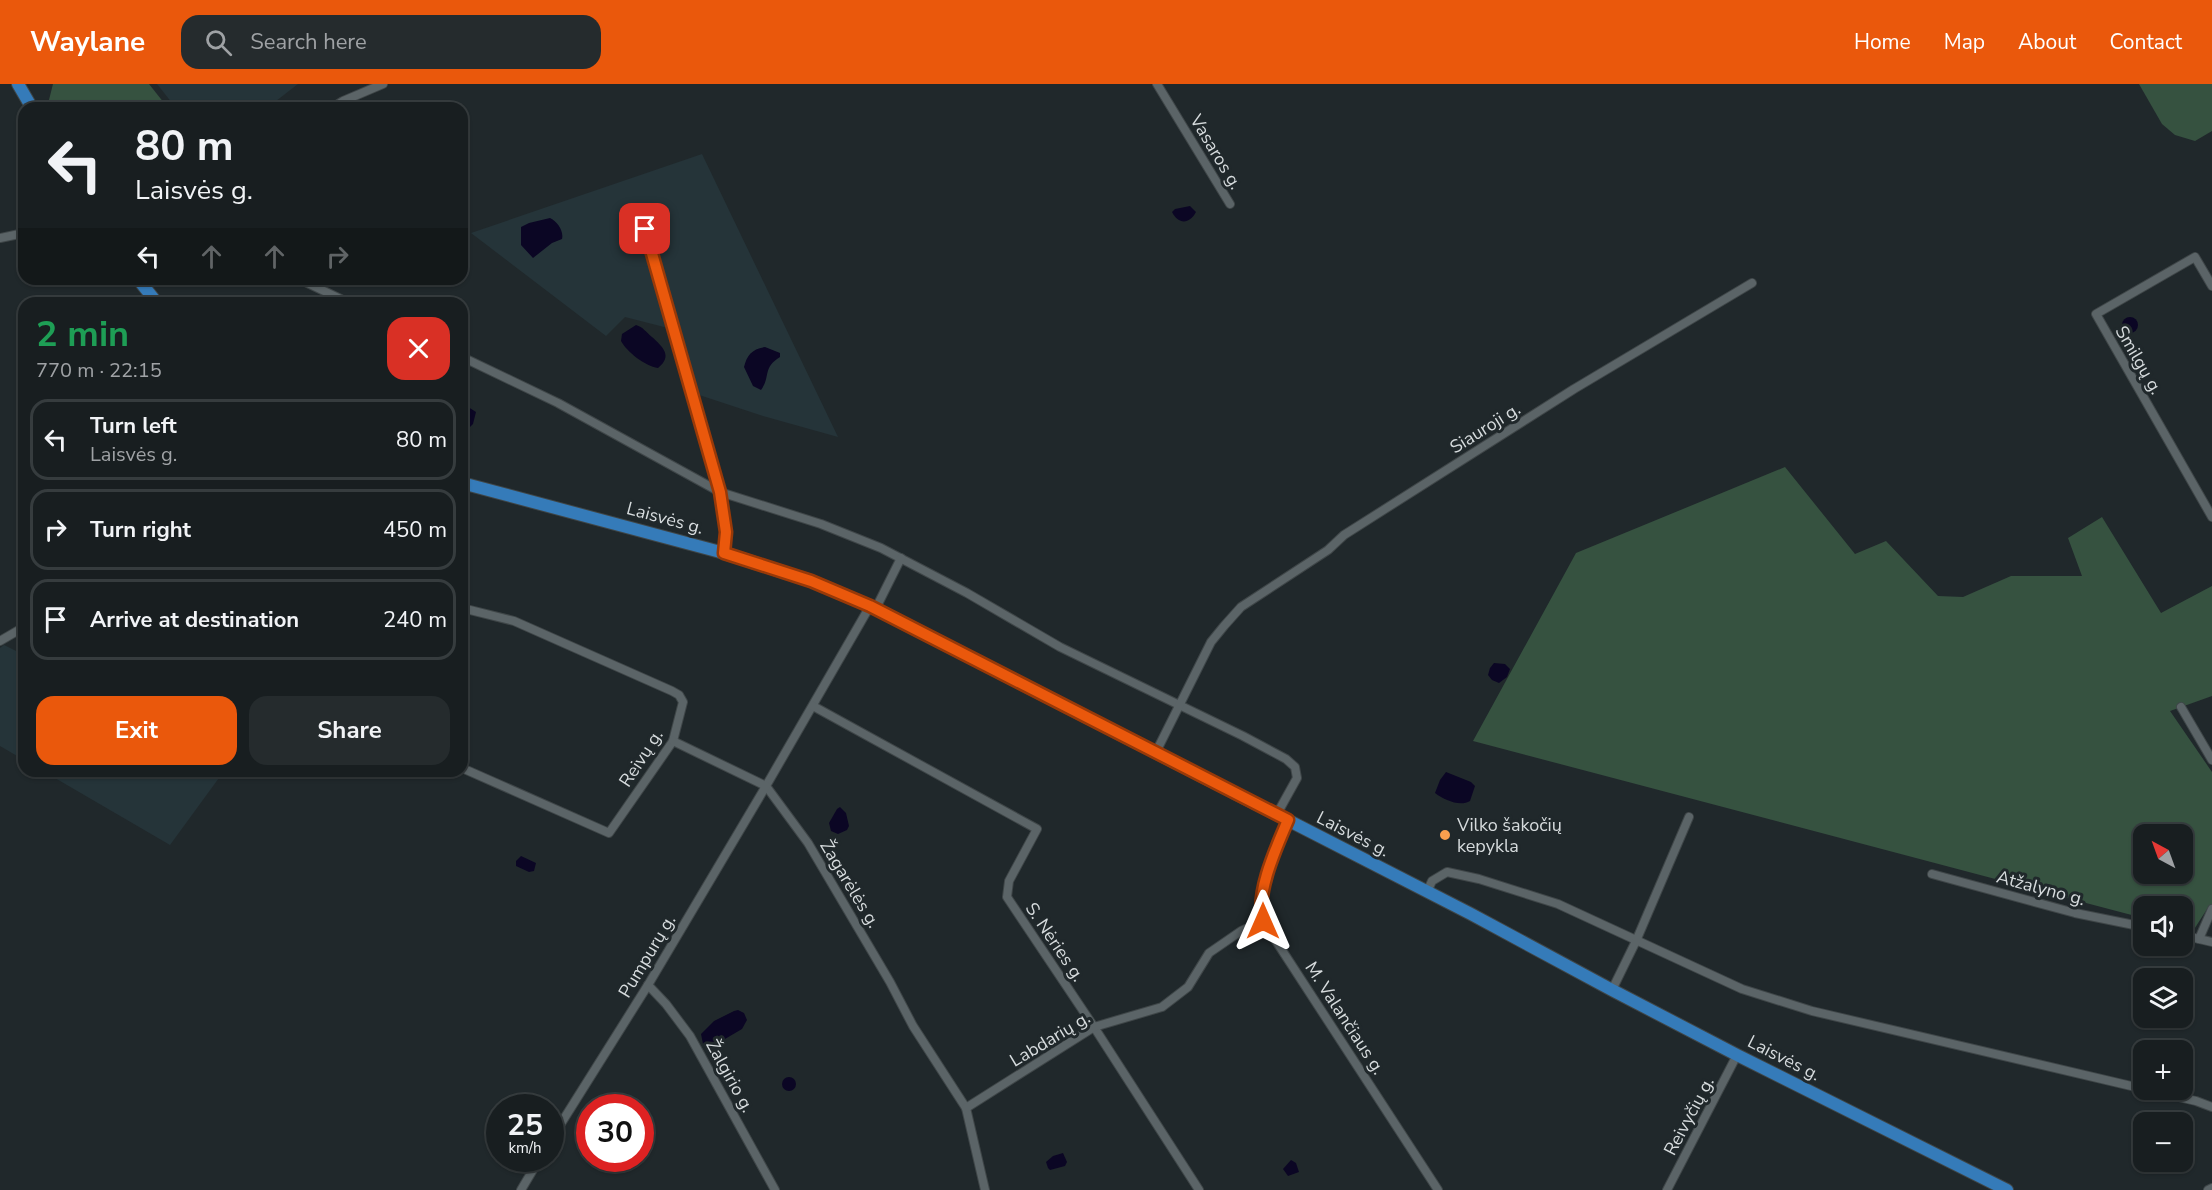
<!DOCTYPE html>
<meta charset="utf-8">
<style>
body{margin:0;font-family:"Nunito Sans",sans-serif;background:#252b2d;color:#f1f3f6;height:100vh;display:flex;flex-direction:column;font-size:22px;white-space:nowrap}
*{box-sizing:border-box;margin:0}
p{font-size:20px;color:#9fa2a5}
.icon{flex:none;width:33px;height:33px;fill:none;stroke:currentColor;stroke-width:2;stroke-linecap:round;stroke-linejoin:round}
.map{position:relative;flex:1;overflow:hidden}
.drawer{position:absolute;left:18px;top:213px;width:450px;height:480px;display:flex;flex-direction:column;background:#181e20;border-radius:18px;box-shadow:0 2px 4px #0004,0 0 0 2px #363c3e}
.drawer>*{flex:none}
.hud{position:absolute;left:18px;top:18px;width:450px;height:183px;border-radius:18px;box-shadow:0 2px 4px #0004,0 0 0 2px #363c3e;background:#181e20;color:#f1f3f6;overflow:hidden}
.needle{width:39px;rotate:319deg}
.controls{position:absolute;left:2133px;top:740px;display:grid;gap:12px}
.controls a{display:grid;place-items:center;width:60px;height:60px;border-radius:12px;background:#181e20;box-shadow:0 2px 4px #0004,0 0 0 2px #363c3e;font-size:30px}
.speed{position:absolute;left:486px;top:1010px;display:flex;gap:12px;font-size:30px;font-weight:700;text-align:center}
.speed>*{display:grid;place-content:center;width:78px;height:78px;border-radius:50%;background:#181e20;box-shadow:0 2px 4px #0004,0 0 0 2px #363c3e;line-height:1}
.speed small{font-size:15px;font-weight:400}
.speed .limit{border:9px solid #d22;background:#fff;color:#111}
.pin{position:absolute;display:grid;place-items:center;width:51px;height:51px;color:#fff;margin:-26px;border-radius:12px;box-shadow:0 3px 9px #0006}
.me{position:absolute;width:66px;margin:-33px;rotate:0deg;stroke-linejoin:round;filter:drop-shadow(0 0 4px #0008)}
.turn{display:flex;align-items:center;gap:21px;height:126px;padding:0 18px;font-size:27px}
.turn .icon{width:78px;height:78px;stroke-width:2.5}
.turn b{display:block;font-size:42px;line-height:51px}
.lanes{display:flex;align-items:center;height:57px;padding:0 18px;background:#0003;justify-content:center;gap:30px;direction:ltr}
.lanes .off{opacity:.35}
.round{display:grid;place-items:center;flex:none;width:63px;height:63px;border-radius:18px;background:#252b2d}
.overview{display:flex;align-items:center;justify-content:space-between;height:102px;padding:0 18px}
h1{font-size:36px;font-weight:700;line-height:45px;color:#1e9e55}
.button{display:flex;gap:12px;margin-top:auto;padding:12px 18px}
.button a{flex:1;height:69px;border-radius:18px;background:#ea580c;color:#fff;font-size:24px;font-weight:700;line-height:69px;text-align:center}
.button a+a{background:#252b2d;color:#f1f3f6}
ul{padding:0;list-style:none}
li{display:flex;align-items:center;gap:18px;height:81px;margin:0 12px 9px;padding:0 6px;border:3px solid #363c3e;border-radius:18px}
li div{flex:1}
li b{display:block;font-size:22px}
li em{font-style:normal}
header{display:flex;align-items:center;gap:36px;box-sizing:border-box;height:84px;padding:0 30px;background:#ea580c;color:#fff}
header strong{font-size:28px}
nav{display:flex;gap:33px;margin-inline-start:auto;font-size:21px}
.search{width:420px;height:54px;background:#252b2d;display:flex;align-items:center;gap:15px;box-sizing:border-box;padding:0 21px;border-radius:18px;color:#9fa2a5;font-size:22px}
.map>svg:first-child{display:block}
</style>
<header>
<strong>Waylane</strong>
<div class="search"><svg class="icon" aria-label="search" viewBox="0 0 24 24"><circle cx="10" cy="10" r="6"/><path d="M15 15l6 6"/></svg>Search here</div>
<nav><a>Home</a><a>Map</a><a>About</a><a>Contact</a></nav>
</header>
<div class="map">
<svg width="2212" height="1106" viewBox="0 0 2212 1106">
<rect width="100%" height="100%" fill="#20282b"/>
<!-- built -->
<g fill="#253439">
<path d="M 157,0 L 298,0 L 267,24 L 176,24 Z"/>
<path d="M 702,70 L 838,353 L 763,332 L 684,306 L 668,244 L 625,233 L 606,252 L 471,149 Z"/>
<path d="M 4,561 L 24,571 L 24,676 L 0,662 L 0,564 Z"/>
<path d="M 43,687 L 224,687 L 170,761 Z"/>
</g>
<!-- green -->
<g fill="#365240" fill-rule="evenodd">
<path d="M 53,0 L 149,0 L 168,24 L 47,24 Z"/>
<path d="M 2139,0 L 2212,0 L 2212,47 L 2195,57 L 2175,51 L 2162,40 Z"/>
<path d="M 1785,383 L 1855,470 L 1886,457 L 1938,512 L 1963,513 L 2011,492 L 2082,492 L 2068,454 L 2102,433 L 2161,529 L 2212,502 L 2212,612 L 2170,627 L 2212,688 L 2212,823 L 2207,825 L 2193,847 L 2183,845 L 2182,822 L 2144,822 L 2143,834 L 1473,657 L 1576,469 ZM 2144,750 L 2182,750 L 2182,789 L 2144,789 Z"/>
</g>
<!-- water -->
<g fill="#0b0624">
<path d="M 1190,122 L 1196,128 C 1189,141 1178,140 1172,128 L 1175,125 Z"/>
<path d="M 550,134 C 557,137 564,147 562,155 L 552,159 L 533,174 L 521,161 L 521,143 L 529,139 Z"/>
<circle cx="2130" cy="241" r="8"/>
<path d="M 636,241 C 643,243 646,248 652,253 C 663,263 673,272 658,284 C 645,282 627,268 621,257 L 622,250 Z"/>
<path d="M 765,263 L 780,269 L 780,273 C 762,284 771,293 761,306 L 753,302 L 744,283 C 747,271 752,265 765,263 Z"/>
<path d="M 465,321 L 476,328 L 473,340 L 469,344 L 462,338 L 462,324 Z"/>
<path d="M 1494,579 L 1505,580 L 1510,585 L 1507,593 L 1499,599 L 1492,596 L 1488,591 L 1490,584 Z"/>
<path d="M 1446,688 L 1471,698 L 1475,702 L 1470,717 C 1460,723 1444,716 1435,709 L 1440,696 Z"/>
<path d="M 840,723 L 846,729 L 849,742 L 847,746 L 838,750 L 831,747 L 829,739 L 837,725 Z"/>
<path d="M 521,772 L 536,779 L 534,787 L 529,788 L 516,782 L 516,777 Z"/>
<path d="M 738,926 L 744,929 L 747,936 L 742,945 L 713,962 L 703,960 L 701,950 L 714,937 L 734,927 Z"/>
<circle cx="789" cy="1000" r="7"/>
<path d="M 1063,1069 L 1067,1078 L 1065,1082 L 1050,1086 L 1048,1084 L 1046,1078 L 1053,1072 Z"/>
<path d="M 1291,1076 L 1296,1079 L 1299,1088 L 1288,1092 L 1283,1085 Z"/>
</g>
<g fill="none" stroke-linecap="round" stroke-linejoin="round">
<defs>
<g id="street">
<path d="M 1157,0 L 1230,120"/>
<path d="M 332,24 L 343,17 L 383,0"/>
<path d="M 645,145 L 720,408 L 726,448 L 724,469"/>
<path d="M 0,154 L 24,149"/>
<path d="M 299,195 L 349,219"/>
<path d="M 2212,202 L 2195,173 L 2096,230 L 2212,433"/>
<path d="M 462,273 L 558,319 L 720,408 L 821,440 L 881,464 L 967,509 L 1060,563 L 1243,652 L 1286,675 L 1295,683 L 1297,694 L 1277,730"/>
<path d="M 870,522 L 766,702 L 808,759 L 890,898 L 913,942 L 966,1024 L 985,1106"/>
<path d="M 462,524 L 514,537 L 672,607 L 679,611 L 683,618 L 673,657 L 609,749 L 462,684"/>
<path d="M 876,524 L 901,474"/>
<path d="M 0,557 L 24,543"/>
<path d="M 813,622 L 1037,745 L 1009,797 L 1007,813 L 1094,943 L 1199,1106"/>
<path d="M 2181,623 L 2212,676"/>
<path d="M 1156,668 L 1211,558 L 1224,542 L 1241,523 L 1328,466 L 1344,451 L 1574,305 L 1752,199"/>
<path d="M 1288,736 C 1277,762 1255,809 1263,837 L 1438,1106"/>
<path d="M 1932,790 L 2075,829 L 2144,843"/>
<path d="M 1427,808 L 1432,797 L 1447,788 L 1479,795 L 1558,820 L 1742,905 L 1812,927 L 2144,1005"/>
<path d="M 2182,851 L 2212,858"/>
<path d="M 2199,855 L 2212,825"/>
<path d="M 648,901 L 666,920 L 690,952 L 775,1106"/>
<path d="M 1612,906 L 1636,857 L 1689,733"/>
<path d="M 2144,1005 L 2196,1017 L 2212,1023"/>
<path d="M 966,1024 L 1094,943 L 1162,923 L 1188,903 L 1209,869 L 1241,847 L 1263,837"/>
<path d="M 550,1057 L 648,901 L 766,702 L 673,657"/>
<path d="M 521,1106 L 540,1074"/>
<path d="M 1667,1106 L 1737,971"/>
<path d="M 2208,1106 L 2212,1104"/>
</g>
<g id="primary">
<path d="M 18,0 L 32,24"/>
<path d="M 138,195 L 157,219"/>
<path d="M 462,399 L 724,469 L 811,497 L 870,522 L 1471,830 L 1612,906 L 1737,971 L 2007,1106"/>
</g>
</defs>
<!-- street casing -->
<use href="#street" stroke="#3f4648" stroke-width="10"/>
<!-- primary casing -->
<use href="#primary" stroke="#3f4648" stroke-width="14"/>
<!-- street -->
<use href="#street" stroke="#5b6467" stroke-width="8"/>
<!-- primary -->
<use href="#primary" stroke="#357bb9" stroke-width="12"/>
</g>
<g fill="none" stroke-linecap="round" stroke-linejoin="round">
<defs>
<path id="route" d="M 645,145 L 720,408 L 726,448 L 724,469 L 811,497 L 870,522 L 1288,736 C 1277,762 1255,809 1263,837"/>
</defs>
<!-- route casing -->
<use href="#route" stroke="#983908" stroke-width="15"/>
<!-- route -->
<use href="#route" stroke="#ea580c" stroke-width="10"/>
</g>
<!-- markers -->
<circle fill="#fa9f4e" stroke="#20282b" stroke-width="2" cx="1445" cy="751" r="6"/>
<g text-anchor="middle" stroke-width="6" stroke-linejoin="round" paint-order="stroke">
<!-- street labels -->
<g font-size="18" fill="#d6dbdd" stroke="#20282b">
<text transform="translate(1216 68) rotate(59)" y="6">Vasaros g.</text>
<text transform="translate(2139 276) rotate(60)" y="6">Smilgų g.</text>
<text transform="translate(1485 344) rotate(-32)" y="6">Siauroji g.</text>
<text transform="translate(665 434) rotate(15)" y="6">Laisvės g.</text>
<text transform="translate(641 674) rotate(-57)" y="6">Reivų g.</text>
<text transform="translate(1353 750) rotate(27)" y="6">Laisvės g.</text>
<text transform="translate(850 800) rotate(59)" y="6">Žagarėlės g.</text>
<text transform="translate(2041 804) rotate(15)" y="6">Atžalyno g.</text>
<text transform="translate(1055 858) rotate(56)" y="6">S. Nėries g.</text>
<text transform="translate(647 872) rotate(-59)" y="6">Pumpurų g.</text>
<text transform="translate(1345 934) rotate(57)" y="6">M. Valančiaus g.</text>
<text transform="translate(1050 955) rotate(-31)" y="6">Labdarių g.</text>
<text transform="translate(1784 974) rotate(27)" y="6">Laisvės g.</text>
<text transform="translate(730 992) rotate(61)" y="6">Žalgirio g.</text>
<text transform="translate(1689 1032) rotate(-62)" y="6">Reivyčių g.</text>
</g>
<!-- poi labels -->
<g font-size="18" fill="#d6dbdd" stroke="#20282b" text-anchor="start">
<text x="1457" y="747">Vilko šakočių<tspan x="1457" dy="21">kepykla</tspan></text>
</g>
</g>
</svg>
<div class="controls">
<a><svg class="needle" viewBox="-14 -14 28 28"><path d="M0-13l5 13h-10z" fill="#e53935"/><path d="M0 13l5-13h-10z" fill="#9fa2a5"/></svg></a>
<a><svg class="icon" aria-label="sound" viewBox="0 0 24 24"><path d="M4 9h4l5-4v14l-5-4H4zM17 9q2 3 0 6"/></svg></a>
<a><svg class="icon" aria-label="layers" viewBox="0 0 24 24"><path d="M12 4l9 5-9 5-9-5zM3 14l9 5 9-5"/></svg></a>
<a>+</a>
<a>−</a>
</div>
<div class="speed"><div>25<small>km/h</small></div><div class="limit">30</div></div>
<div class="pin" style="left:645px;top:145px;background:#d93025"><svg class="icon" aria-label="arrive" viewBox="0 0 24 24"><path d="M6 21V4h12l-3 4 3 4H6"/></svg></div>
<svg class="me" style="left:1263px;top:837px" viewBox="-20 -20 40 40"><path d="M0-17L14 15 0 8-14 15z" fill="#ea580c" stroke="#fff" stroke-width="4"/></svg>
<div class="hud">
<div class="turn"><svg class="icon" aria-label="left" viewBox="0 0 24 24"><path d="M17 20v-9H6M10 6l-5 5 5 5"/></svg><div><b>80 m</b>Laisvės g.</div></div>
<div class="lanes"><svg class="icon" aria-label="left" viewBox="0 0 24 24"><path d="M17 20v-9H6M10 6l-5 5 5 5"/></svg><svg class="icon off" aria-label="ahead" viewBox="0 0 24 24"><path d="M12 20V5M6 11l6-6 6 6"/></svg><svg class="icon off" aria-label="ahead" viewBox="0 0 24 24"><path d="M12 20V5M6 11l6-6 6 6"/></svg><svg class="icon off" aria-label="right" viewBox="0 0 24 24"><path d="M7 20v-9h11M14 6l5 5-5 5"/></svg></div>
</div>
<section class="drawer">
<div class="overview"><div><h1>2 min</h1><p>770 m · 22:15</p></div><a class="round" style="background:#d93025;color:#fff"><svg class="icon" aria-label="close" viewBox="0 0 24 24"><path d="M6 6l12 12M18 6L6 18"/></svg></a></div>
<ul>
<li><svg class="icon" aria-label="left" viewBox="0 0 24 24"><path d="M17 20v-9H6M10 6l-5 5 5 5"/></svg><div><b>Turn left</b><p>Laisvės g.</p></div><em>80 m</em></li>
<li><svg class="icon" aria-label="right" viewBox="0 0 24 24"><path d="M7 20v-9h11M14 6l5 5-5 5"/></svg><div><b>Turn right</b></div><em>450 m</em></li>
<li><svg class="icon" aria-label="arrive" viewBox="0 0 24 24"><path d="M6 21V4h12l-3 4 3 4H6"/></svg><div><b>Arrive at destination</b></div><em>240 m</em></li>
</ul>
<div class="button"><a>Exit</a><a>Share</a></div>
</section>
</div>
